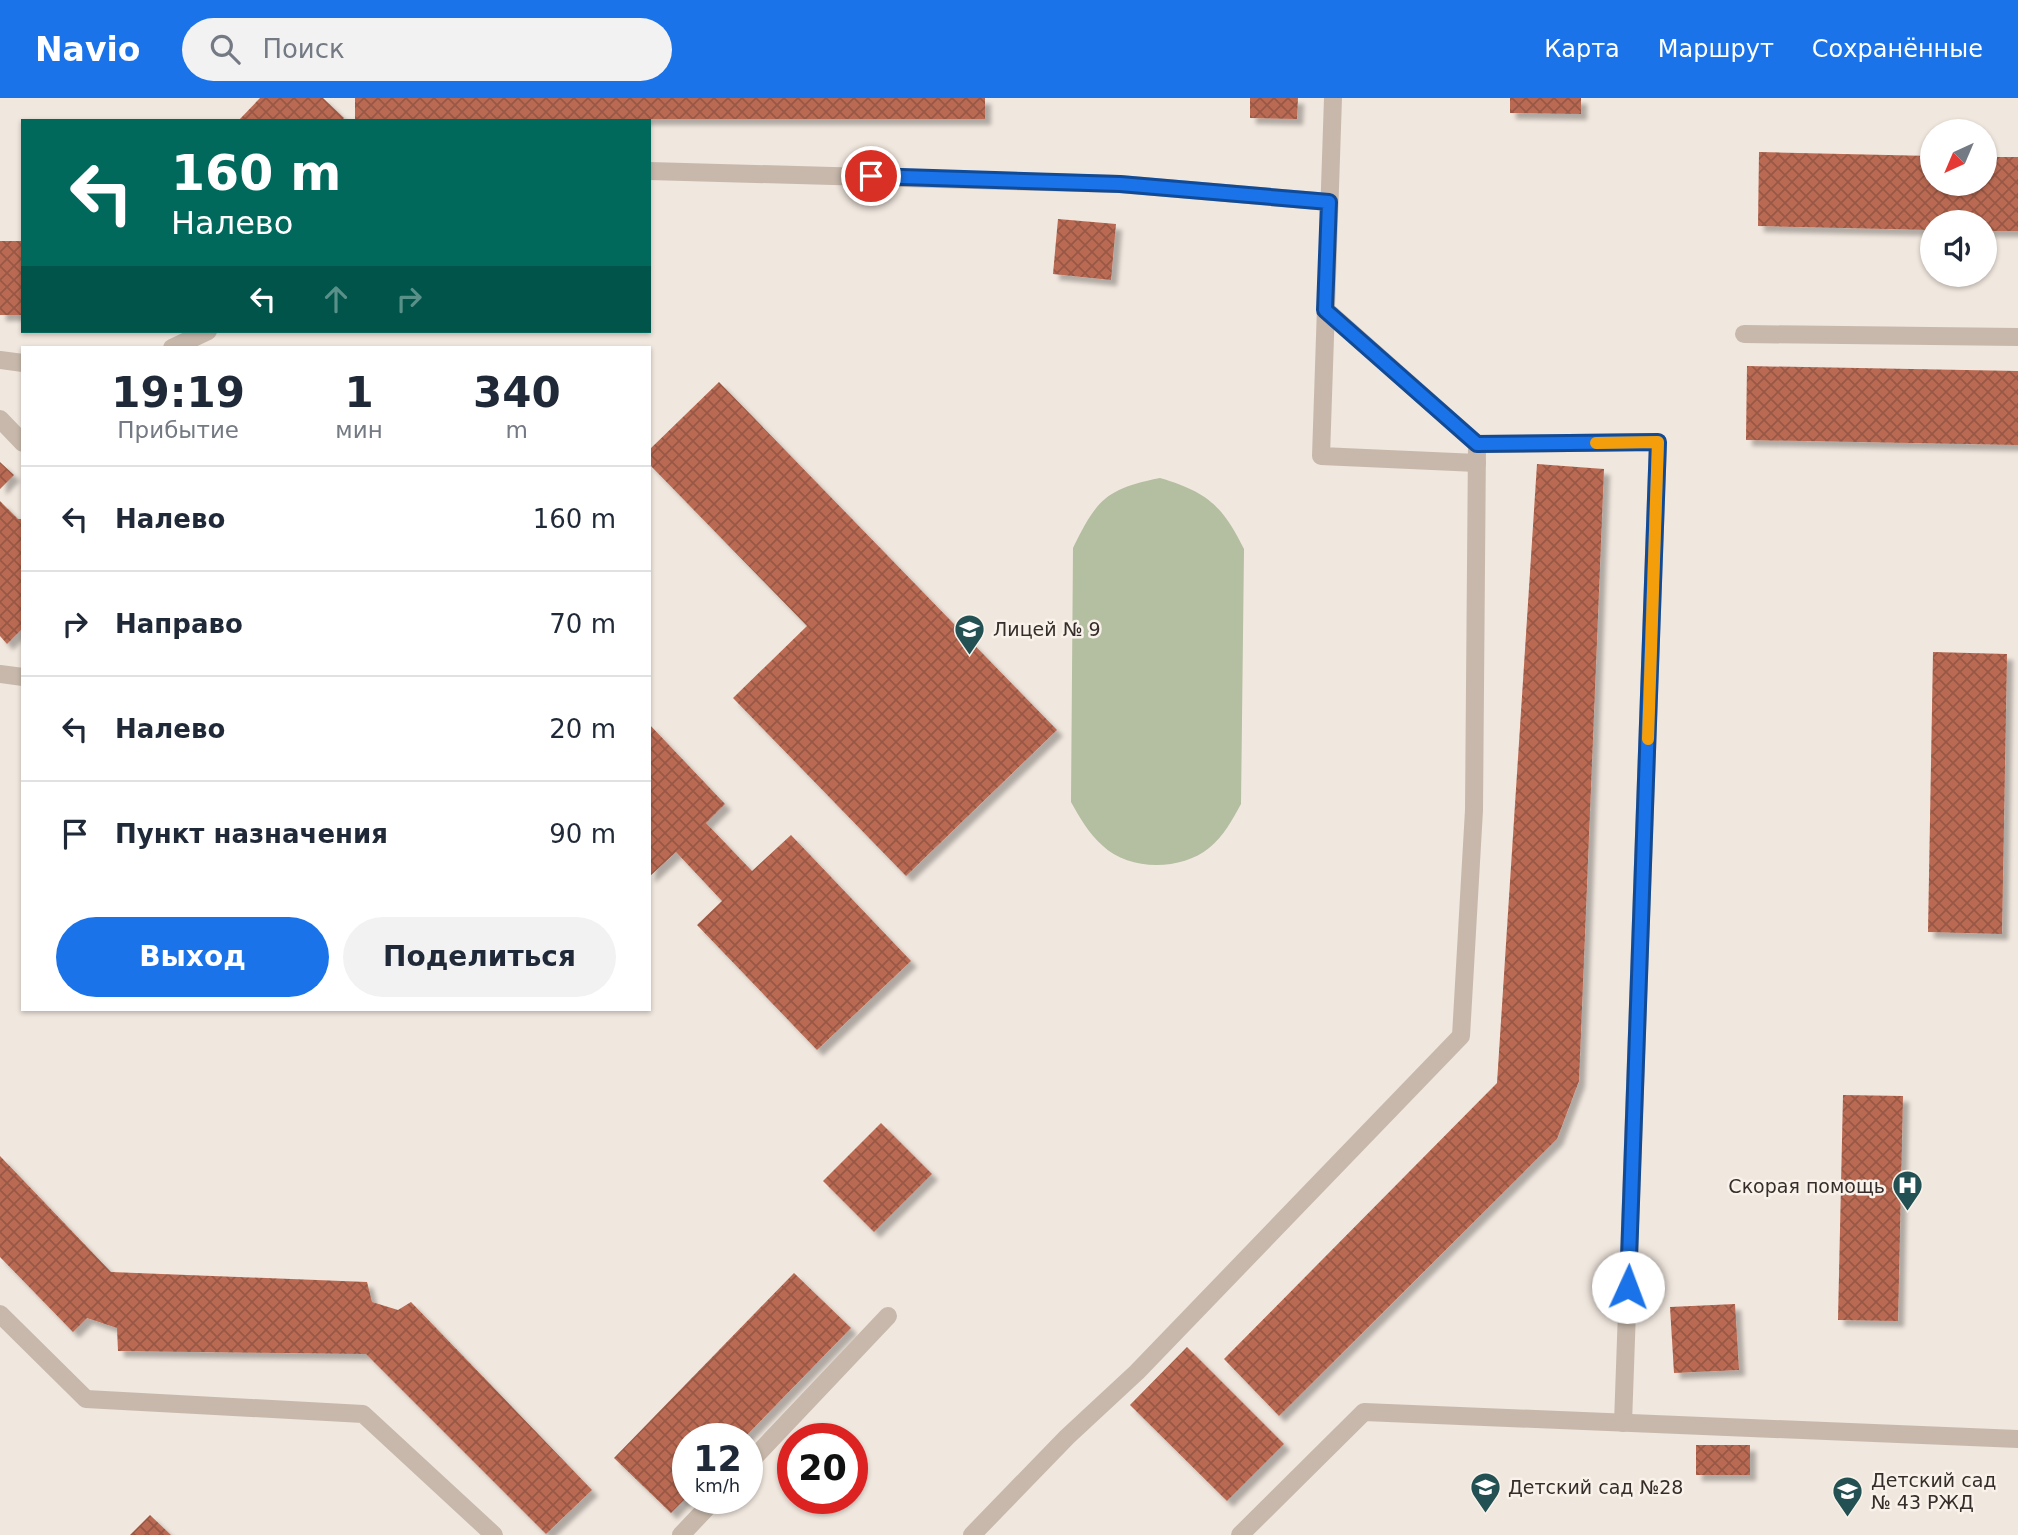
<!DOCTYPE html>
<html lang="ru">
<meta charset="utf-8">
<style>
body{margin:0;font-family:"DejaVu Sans",sans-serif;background:#f2f2f3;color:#1f2937;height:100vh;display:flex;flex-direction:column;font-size:26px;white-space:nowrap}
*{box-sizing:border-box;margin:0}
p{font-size:23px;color:#747a83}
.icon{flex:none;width:38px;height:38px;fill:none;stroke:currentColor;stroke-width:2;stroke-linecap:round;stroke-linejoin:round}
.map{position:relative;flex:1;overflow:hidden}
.side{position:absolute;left:21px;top:248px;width:630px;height:665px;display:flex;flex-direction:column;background:#fff;border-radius:0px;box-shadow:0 2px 5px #0004}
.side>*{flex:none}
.banner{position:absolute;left:21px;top:21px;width:630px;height:214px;border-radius:0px;box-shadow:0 2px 5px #0004;background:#00695c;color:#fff;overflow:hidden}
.needle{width:46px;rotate:224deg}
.tools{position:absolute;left:1920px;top:21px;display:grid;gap:14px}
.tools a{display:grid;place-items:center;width:77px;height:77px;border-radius:50%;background:#fff;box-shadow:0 2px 5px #0004;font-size:35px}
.speed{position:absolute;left:672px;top:1325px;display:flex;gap:14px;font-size:35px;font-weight:700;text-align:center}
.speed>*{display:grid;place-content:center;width:91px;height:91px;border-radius:50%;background:#fff;box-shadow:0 2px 5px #0004;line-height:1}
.speed small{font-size:18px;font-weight:400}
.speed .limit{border:10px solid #d22;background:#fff;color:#111}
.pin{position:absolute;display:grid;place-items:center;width:60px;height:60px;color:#fff;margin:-30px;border:4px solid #fff;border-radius:50%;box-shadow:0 2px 7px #0007}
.me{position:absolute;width:77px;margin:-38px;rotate:2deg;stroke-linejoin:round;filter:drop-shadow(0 0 5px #0008)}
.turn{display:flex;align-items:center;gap:24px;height:147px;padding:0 35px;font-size:32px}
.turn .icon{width:91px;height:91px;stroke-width:2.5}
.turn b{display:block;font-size:49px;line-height:60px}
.lanes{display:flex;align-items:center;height:66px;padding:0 35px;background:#0003;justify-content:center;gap:35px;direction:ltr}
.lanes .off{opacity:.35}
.eta{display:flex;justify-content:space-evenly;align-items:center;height:119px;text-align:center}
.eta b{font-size:42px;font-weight:600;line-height:49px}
.button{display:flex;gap:14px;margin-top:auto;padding:14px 35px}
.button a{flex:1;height:80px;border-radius:42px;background:#1a73e8;color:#fff;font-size:28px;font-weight:600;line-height:80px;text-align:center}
.button a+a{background:#f2f2f3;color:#1f2937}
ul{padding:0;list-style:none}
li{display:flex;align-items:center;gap:21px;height:105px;padding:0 35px;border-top:2px solid #e0e1e3}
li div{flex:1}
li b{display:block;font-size:26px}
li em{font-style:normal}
header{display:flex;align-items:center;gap:42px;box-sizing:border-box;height:98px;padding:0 35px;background:#1a73e8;color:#fff}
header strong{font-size:33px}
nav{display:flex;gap:38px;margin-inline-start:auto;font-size:24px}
.search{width:490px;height:63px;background:#f2f2f3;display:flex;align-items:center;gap:18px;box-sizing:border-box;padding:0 24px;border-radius:38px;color:#747a83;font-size:26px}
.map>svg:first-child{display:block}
</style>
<header>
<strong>Navio</strong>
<div class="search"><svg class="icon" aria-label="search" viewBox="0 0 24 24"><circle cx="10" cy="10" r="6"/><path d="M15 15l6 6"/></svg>Поиск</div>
<nav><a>Карта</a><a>Маршрут</a><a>Сохранённые</a></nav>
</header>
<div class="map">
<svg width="2018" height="1437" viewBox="0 0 2018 1437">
<defs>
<pattern id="building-cross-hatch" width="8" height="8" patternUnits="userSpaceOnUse" patternTransform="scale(1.75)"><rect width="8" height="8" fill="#ba6a52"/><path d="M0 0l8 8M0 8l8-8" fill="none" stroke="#985844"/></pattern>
<filter id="shadow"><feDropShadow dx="6" dy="6" stdDeviation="2" flood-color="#0004"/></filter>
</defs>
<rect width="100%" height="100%" fill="#f0e7de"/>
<!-- garden -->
<path fill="#b4bea0" d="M 1160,380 C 1207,394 1222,407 1244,451 L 1241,706 C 1232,722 1224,738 1209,750 C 1181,773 1129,773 1103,748 C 1089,736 1080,720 1071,704 L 1073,450 C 1097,401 1106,391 1160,380 Z"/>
<!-- building -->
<g fill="url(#building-cross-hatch)" filter="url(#shadow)">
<path d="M 260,0 L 323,0 L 344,20 L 341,23 L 238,23 Z"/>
<rect x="355" y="0" width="630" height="21"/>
<path d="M 1250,0 L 1298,0 L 1297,21 L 1250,20 Z"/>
<path d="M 1510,0 L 1581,0 L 1581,16 L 1510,15 Z"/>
<path d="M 1759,54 L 1932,58 L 1932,86 L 1984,86 L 1984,59 L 2018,59 L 2018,133 L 1984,133 L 1984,124 L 1932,124 L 1932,132 L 1758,128 Z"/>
<path d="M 1058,121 L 1116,126 L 1111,182 L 1053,176 Z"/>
<rect x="0" y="143" width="23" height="74"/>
<path d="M 1747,268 L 2018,273 L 2018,347 L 1746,342 Z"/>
<path d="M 719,284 L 1057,632 L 906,778 L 733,600 L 807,528 L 649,366 L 649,352 Z"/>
<path d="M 0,364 L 14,377 L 0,391 Z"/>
<path d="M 1537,366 L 1604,371 L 1579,983 L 1557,1041 L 1279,1318 L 1224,1261 L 1497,985 Z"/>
<path d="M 0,403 L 18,421 L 23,421 L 23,530 L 7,546 L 0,538 Z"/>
<path d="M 1933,554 L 2007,556 L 2002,836 L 1928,834 Z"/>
<path d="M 649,626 L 725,706 L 706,725 L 752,773 L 791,737 L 911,863 L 817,952 L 697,827 L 722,803 L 676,754 L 649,779 Z"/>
<path d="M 1843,997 L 1903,998 L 1898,1223 L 1838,1222 Z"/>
<path d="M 881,1025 L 932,1076 L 874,1134 L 823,1083 Z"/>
<path d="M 0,1058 L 111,1174 L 367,1184 L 372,1204 L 398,1212 L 411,1204 L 592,1392 L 546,1436 L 366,1256 L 118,1253 L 117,1230 L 87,1220 L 73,1234 L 0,1159 Z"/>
<path d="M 794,1175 L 851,1230 L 744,1340 L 688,1340 L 688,1398 L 671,1415 L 614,1360 Z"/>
<path d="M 1735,1206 L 1739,1272 L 1674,1275 L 1670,1209 Z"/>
<path d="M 1187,1249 L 1284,1346 L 1227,1403 L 1130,1307 Z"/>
<rect x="1696" y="1347" width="54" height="30"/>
<path d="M 150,1417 L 171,1437 L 130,1437 Z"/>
</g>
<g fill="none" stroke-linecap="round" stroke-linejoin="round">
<!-- minor -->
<g stroke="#c7b8ab" stroke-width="18">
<path d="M 1333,0 L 1321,358 L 1477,365"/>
<path d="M 649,73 L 1120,86 L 1329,104"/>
<path d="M 1326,212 L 1477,346 L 1658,344 L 1623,1325"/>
<path d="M 1744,236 L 2018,239"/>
<path d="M 172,250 L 208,233"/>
<path d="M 0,262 L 23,265"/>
<path d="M 0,321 L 23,345"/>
<path d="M 0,576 L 23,579"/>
<path d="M 0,1216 L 86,1301 L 363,1316 L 494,1437"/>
<path d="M 747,1367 L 888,1218"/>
<path d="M 681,1437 L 716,1400"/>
<path d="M 972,1437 L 1067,1339 L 1137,1274 L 1461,938 L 1474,712 L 1477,346"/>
<path d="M 1240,1437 L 1364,1314 L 2018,1341"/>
</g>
</g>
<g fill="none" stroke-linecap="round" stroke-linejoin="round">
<defs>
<path id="route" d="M 871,78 L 1120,86 L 1329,104 L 1325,212 L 1477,346 L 1658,344 L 1628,1189"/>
</defs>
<!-- route casing -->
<use href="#route" stroke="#114b97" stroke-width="18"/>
<!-- route -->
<use href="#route" stroke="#1a73e8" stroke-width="12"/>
<!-- slow -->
<path stroke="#f59e0b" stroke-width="12" d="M 1596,345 L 1658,344 L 1648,641"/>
</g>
<!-- icons -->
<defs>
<symbol id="school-pin" viewBox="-11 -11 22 30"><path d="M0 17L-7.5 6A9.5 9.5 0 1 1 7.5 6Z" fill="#235153" stroke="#f8f2ea"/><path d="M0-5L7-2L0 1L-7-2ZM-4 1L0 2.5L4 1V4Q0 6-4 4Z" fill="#fff"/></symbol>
<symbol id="hospital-pin" viewBox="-11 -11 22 30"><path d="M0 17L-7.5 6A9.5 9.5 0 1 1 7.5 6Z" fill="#235153" stroke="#f8f2ea"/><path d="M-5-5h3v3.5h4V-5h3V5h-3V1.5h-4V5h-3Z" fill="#fff"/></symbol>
</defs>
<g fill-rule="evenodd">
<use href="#school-pin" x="952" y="514" width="35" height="47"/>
<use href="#hospital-pin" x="1890" y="1070" width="35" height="47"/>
<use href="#school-pin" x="1468" y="1372" width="35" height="47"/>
<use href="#school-pin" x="1830" y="1376" width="35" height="47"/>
</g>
<g text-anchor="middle" stroke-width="5" stroke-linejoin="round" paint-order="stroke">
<!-- poi labels -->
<g font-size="19" fill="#362d2a" stroke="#f8f2ea" text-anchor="start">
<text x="993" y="538">Лицей № 9</text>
<text x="1885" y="1095" text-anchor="end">Скорая помощь</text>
<text x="1871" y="1389">Детский сад<tspan x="1871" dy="22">№ 43 РЖД</tspan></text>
<text x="1508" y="1396">Детский сад №28</text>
</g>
</g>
</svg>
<div class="tools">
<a><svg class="needle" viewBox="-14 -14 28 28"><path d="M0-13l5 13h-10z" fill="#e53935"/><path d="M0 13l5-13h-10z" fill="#747a83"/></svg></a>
<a><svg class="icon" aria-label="sound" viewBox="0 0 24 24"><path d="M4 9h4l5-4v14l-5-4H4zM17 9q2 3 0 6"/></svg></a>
</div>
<div class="speed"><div>12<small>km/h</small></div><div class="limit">20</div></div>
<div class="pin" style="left:871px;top:78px;background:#d93025"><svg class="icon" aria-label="arrive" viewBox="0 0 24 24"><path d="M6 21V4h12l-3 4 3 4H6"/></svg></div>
<svg class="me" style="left:1628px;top:1189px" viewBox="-20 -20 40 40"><circle r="19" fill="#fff"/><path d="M0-13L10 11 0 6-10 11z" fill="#1a73e8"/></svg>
<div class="banner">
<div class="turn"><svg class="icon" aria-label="left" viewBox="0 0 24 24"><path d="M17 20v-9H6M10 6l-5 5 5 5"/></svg><div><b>160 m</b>Налево</div></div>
<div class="lanes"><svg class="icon" aria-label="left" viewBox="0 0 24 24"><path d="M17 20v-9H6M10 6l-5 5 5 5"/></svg><svg class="icon off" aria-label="ahead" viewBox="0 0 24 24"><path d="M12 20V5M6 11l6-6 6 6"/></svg><svg class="icon off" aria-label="right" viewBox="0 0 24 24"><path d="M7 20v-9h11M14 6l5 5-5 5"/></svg></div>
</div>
<section class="side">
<div class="eta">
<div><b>19:19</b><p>Прибытие</p></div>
<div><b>1</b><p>мин</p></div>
<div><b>340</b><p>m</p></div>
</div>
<ul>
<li><svg class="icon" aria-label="left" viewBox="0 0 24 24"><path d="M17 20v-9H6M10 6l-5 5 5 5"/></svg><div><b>Налево</b></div><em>160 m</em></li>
<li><svg class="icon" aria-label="right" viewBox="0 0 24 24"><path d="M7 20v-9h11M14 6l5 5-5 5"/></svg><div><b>Направо</b></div><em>70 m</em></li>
<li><svg class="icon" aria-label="left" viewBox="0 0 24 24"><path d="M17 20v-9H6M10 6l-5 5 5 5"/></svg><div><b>Налево</b></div><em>20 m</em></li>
<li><svg class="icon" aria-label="arrive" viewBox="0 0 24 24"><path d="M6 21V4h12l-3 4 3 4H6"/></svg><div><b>Пункт назначения</b></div><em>90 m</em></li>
</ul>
<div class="button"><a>Выход</a><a>Поделиться</a></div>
</section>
</div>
